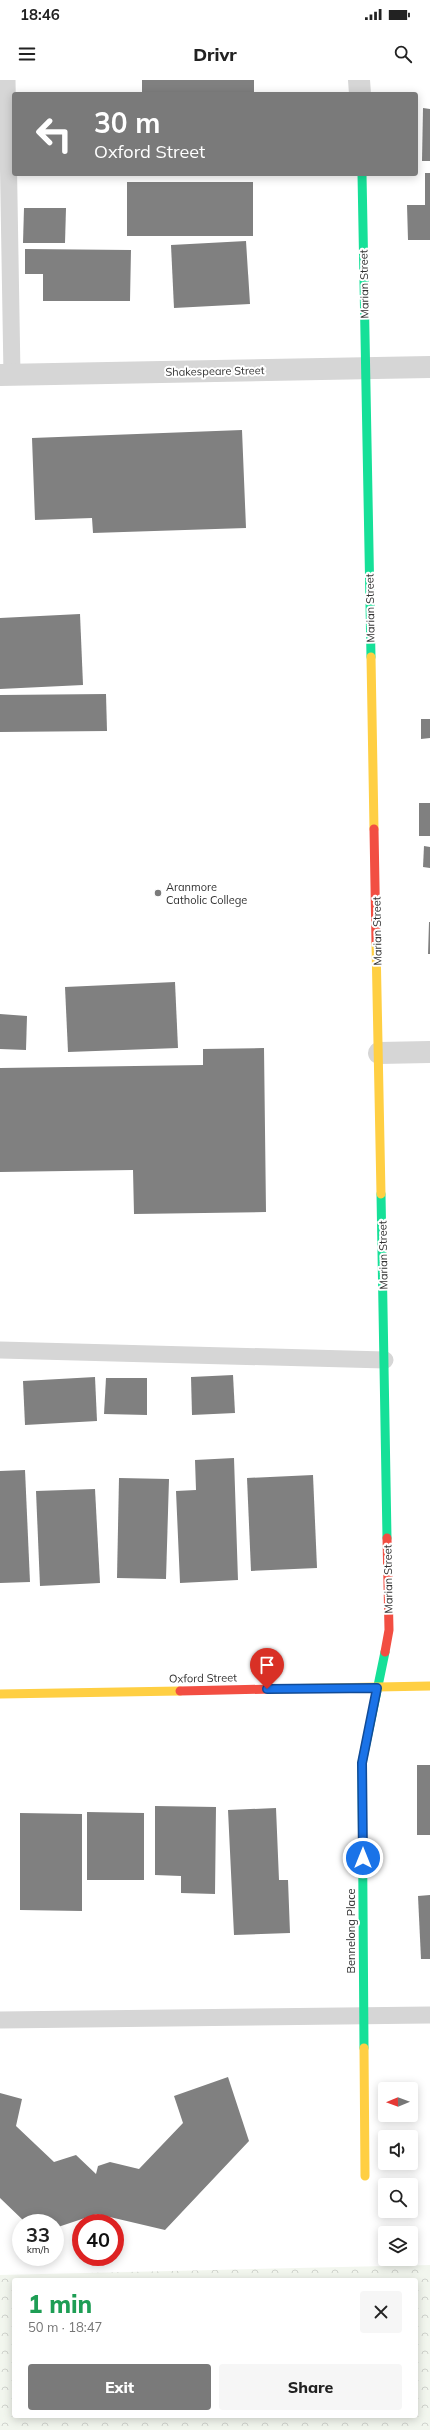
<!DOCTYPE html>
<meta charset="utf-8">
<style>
body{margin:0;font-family:Mulish,sans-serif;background:#f6f6f6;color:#222;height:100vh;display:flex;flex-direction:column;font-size:15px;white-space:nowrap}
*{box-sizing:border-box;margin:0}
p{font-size:13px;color:#767676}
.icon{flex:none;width:22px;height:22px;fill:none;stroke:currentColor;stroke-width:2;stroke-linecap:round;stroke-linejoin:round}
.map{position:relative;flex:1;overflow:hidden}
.details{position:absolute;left:12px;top:2198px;width:406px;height:140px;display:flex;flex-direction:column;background:#fff;border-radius:4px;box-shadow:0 2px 10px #0003}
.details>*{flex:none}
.guide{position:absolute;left:12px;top:12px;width:406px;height:84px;border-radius:4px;box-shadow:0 2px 10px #0003;background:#7a7a7a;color:#fff;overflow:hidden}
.needle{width:26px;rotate:269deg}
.controls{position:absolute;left:378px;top:2002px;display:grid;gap:8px}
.controls a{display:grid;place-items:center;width:40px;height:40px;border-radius:4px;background:#fff;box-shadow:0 2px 10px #0003;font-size:20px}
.speed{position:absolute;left:12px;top:2134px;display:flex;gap:8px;font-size:20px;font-weight:700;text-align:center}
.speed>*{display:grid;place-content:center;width:52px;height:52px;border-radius:50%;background:#fff;box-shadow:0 2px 10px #0003;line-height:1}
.speed small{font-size:10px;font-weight:400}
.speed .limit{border:6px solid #d22;background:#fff;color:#111}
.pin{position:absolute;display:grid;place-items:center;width:34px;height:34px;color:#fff;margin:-41px -17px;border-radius:50% 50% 50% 0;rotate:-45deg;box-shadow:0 0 4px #0007}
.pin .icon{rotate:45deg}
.me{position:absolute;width:44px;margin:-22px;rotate:0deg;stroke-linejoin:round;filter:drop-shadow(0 0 3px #0008)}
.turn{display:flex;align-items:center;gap:14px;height:84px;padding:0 16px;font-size:18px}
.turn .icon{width:52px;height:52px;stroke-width:2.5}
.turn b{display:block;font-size:28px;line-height:34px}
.round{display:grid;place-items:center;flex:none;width:42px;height:42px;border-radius:4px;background:#f6f6f6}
.head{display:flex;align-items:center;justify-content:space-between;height:68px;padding:0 16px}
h1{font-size:24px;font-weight:800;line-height:30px;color:#1e9e55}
.primary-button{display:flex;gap:8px;margin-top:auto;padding:8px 16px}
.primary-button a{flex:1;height:46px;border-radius:4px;background:#7a7a7a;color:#fff;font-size:16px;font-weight:800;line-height:46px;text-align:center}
.primary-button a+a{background:#f6f6f6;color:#222}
.status{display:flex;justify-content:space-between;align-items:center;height:28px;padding:0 20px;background:#fff;direction:ltr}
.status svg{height:11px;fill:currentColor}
header{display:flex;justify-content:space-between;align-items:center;height:52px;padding:0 16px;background:#fff;font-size:18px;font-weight:800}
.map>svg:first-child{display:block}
</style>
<div class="status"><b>18:46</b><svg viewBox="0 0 49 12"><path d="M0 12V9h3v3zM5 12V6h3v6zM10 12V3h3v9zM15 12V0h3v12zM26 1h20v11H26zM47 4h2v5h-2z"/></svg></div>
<header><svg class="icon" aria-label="menu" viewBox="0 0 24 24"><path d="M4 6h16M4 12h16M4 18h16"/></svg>Drivr<svg class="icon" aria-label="search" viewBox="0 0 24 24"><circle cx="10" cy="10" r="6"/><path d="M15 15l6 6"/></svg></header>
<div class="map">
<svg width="430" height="2350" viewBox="0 0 430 2350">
<defs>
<pattern id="park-crowns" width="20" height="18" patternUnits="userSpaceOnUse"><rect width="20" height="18" fill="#f2f6ee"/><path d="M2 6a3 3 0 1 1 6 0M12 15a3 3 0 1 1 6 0" fill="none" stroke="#d0d3cd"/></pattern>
</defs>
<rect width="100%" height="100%" fill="#fff"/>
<!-- park -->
<path fill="url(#park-crowns)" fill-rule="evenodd" d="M 430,2185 L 430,2350 L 0,2350 L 0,2195 ZM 14,2200 L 416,2200 L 416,2336 L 14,2336 Z"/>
<!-- building -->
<g fill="#808080">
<rect x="142" y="0" width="112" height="14"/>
<path d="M 423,28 L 430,29 L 430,81 L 422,81 Z"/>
<path d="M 425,93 L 430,93 L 430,160 L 408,160 L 407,125 L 425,125 Z"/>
<rect x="127" y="102" width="126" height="54"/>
<path d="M 24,128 L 66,128 L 65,163 L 23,163 Z"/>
<path d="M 246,161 L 250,224 L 174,228 L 171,165 Z"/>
<path d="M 25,169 L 131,170 L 130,221 L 43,221 L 43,194 L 25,194 Z"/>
<path d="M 242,350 L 246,448 L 93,453 L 92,438 L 35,440 L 32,358 Z"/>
<path d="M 80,534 L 83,605 L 0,609 L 0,538 Z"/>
<path d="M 106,614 L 107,651 L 0,652 L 0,615 Z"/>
<path d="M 421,639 L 430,639 L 430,658 L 421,659 Z"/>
<rect x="419" y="723" width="11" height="33"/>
<path d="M 424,766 L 430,767 L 430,788 L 423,787 Z"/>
<path d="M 429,842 L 430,842 L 430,874 L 428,874 Z"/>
<path d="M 175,902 L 178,968 L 68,972 L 65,907 Z"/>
<path d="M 0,934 L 27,936 L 26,970 L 0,969 Z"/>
<path d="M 264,968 L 266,1132 L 134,1134 L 133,1090 L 0,1092 L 0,988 L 203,985 L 203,969 Z"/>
<path d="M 233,1295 L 235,1333 L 192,1335 L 191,1297 Z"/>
<path d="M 95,1297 L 97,1341 L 25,1345 L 23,1301 Z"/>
<path d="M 106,1298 L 147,1298 L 147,1335 L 104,1334 Z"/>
<path d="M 234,1378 L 238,1500 L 180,1503 L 176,1411 L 196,1410 L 195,1380 Z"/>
<path d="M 25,1390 L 30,1502 L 0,1503 L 0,1391 Z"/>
<path d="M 313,1395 L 317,1488 L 251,1491 L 247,1398 Z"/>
<path d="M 119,1398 L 169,1399 L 166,1499 L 117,1498 Z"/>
<path d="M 95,1409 L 100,1503 L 40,1506 L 36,1411 Z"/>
<rect x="417" y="1685" width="13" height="70"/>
<path d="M 155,1726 L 216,1727 L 215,1814 L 181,1813 L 181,1796 L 155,1795 Z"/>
<path d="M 276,1728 L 279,1800 L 288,1800 L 290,1853 L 234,1855 L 228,1730 Z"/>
<path d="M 87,1732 L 144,1733 L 144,1800 L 87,1800 Z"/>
<path d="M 20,1733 L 82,1734 L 82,1831 L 20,1830 Z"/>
<path d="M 430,1815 L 430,1879 L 421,1879 L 418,1816 Z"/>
<path d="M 228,1997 L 249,2061 L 165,2150 L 97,2134 L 55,2148 L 55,2143 L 26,2143 L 0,2118 L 0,2013 L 22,2019 L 16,2046 L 54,2082 L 76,2075 L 96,2094 L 98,2086 L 110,2082 L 139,2089 L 183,2043 L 174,2016 Z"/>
</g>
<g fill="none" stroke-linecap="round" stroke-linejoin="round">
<!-- lane -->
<g stroke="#d6d6d6" stroke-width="17">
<path d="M 7,0 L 12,295"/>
<path d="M 0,1270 L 385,1280"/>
<path d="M 0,1940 L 430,1935"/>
</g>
<!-- street -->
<g stroke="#d6d6d6" stroke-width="22">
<path d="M 359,0 L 360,14"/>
<path d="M 0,295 L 430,287"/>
<path d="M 379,973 L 430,972"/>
</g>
<!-- fast -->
<g stroke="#16e098" stroke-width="9">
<path d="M 362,94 L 371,577"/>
<path d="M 381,1114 L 387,1458"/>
<path d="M 364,1968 L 362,1683 L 385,1572"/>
</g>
<!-- slow -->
<g stroke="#ffcf43" stroke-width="9">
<path d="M 371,577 L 374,749"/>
<path d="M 376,863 L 381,1114"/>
<path d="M 273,1609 L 430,1606"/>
<path d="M 0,1614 L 180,1611"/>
<path d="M 364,1968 L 365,2096"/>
</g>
<!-- jam -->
<g stroke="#f24e42" stroke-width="9">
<path d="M 374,749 L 376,863"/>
<path d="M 385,1572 L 389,1550 L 387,1458"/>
<path d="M 180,1611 L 273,1609"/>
</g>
</g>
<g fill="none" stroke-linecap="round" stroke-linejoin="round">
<defs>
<path id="route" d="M 267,1609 L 377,1608 L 362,1683 L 363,1778"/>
</defs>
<!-- route casing -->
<use href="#route" stroke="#114b97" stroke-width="10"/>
<!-- route -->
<use href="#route" stroke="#1a73e8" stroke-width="7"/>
</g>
<!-- markers -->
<circle fill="#7a7a7a" stroke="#fff" stroke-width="1.5" cx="158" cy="813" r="4"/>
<g text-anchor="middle" stroke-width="4" stroke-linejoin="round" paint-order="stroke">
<!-- street labels -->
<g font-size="11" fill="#323232" stroke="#fff">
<text transform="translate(364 204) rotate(-91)" y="4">Marian Street</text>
<text transform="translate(215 291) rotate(-1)" y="4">Shakespeare Street</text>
<text transform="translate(370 528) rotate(-91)" y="4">Marian Street</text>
<text transform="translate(377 851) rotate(-91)" y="4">Marian Street</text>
<text transform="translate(383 1175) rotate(-91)" y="4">Marian Street</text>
<text transform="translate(388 1499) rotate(-91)" y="4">Marian Street</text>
<text transform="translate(203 1598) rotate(-1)" y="4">Oxford Street</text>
<text transform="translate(351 1851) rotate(-90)" y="4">Bennelong Place</text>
</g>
<!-- poi labels -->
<g font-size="11" fill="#323232" stroke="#fff" text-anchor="start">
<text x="166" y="811">Aranmore<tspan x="166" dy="13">Catholic College</tspan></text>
</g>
</g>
</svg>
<div class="controls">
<a><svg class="needle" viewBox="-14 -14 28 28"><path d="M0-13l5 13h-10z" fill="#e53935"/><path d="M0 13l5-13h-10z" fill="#767676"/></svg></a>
<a><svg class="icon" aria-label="sound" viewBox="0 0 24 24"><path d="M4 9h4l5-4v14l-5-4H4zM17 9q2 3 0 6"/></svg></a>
<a><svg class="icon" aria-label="search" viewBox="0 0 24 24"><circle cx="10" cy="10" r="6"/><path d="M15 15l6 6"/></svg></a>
<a><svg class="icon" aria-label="layers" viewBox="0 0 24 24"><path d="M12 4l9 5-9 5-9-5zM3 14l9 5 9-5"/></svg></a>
</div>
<div class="speed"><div>33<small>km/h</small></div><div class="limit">40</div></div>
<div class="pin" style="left:267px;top:1609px;background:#d93025"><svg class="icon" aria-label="arrive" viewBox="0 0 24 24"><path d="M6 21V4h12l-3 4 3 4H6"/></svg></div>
<svg class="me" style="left:363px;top:1778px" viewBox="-20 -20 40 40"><circle r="17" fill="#1a73e8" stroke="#fff" stroke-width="3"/><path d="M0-11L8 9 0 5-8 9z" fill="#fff"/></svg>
<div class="guide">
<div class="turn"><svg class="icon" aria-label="left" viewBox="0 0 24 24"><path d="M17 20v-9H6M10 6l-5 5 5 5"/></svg><div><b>30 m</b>Oxford Street</div></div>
</div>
<section class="details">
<div class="head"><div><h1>1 min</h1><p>50 m · 18:47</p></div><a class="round"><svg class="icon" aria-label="close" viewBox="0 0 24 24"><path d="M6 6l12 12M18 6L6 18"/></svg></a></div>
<div class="primary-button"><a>Exit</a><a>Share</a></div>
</section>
</div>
